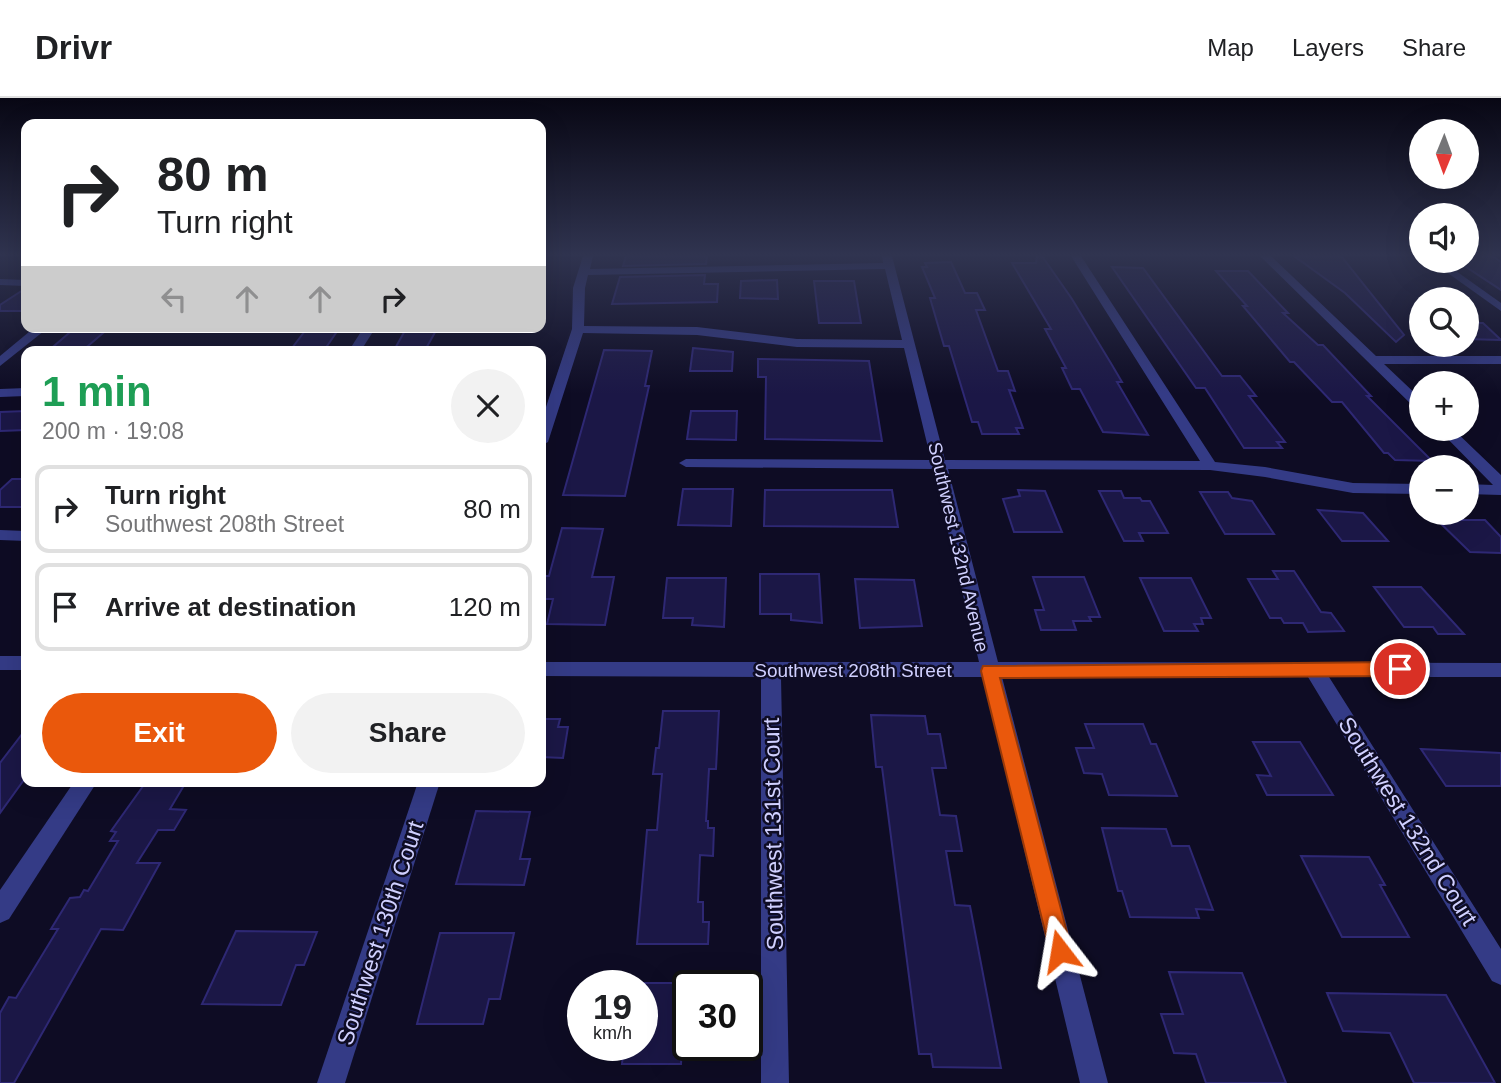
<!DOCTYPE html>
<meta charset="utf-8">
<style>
body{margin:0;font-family:Arial,sans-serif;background:#f2f2f2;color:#202124;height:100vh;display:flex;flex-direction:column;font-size:26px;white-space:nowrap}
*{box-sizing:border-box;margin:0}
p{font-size:23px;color:#757577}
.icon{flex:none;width:38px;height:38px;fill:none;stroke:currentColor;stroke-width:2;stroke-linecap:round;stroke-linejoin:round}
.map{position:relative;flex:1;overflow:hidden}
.side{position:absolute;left:21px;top:248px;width:525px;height:441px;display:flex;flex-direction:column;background:#fff;border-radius:14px;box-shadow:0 7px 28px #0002}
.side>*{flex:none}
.top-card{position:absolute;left:21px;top:21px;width:525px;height:214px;border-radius:14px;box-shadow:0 7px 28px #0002;background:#fff;color:#202124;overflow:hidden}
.needle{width:46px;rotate:181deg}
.fabs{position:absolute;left:1409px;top:21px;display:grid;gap:14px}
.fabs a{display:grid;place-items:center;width:70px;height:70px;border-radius:50%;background:#fff;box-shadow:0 7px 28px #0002;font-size:35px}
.speed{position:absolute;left:567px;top:872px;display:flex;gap:14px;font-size:35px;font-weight:700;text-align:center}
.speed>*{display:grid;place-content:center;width:91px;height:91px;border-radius:50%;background:#fff;box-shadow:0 7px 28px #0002;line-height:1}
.speed small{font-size:18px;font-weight:400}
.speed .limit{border:4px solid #111;border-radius:10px;background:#fff;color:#111}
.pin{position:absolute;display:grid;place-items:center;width:60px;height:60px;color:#fff;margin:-30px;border:4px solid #fff;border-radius:50%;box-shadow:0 2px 7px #0007}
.me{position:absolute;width:77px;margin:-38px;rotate:346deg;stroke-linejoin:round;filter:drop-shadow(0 0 5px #0008)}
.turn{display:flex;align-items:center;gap:24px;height:147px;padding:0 21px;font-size:32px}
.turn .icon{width:91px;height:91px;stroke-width:2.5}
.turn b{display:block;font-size:49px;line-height:60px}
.lanes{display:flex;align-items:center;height:66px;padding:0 21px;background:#0003;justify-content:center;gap:35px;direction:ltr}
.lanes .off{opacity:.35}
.round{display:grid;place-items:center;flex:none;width:74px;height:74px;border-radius:37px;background:#f2f2f2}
.overview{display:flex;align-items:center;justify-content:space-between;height:119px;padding:0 21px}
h1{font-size:42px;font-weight:700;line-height:52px;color:#1e9e55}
.cta{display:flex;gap:14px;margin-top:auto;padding:14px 21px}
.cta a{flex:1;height:80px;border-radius:42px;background:#ea580c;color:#fff;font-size:28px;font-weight:700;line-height:80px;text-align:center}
.cta a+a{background:#f2f2f2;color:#202124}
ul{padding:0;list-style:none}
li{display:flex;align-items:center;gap:21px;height:88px;margin:0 14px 10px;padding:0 7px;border:4px solid #e0e0e0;border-radius:14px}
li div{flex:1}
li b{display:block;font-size:26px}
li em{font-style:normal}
header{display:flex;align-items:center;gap:42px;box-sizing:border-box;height:98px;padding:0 35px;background:#fff;border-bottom:2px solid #e0e0e0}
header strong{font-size:33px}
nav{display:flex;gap:38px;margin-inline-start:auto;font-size:24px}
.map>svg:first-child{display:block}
</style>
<header>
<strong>Drivr</strong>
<nav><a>Map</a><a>Layers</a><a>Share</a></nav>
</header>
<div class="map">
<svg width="1501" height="985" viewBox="0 0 1501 985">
<rect width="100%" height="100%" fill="#0e0c24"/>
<!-- building -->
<g fill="#1b1746" stroke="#2e2874" stroke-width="2">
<path d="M 626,158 L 707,158 L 706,166 L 623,168 Z"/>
<path d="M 1037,158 L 1042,158 L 1072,201 L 1112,267 L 1122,284 L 1117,284 L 1148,337 L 1103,334 L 1080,291 L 1072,291 L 1062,270 L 1066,270 L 1045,231 L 1051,231 L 1012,165 L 1036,165 Z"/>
<path d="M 1294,158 L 1341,158 L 1404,237 L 1396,244 L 1345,195 Z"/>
<path d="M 1466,158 L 1492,158 L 1501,164 L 1501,192 L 1457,163 L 1466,163 Z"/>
<path d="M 951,164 L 965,195 L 977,195 L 985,212 L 976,212 L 998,273 L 1008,273 L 1015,293 L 1009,292 L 1023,330 L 1016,330 L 1019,336 L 982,336 L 978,324 L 972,324 L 949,248 L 944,248 L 930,200 L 935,200 L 922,169 L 927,169 L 925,165 Z"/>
<path d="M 1112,169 L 1143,170 L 1222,278 L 1240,278 L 1256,298 L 1249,298 L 1285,344 L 1277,344 L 1282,350 L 1244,350 L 1205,290 L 1196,290 Z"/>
<path d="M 1216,173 L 1248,173 L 1288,215 L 1283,215 L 1318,247 L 1323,247 L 1371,298 L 1367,298 L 1432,363 L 1395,362 L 1388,355 L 1384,355 L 1342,304 L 1332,304 L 1294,264 L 1290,264 L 1243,208 L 1247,208 Z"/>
<path d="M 705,177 L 704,186 L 718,186 L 717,204 L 612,206 L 620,179 Z"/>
<path d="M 777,182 L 778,201 L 740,200 L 741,183 Z"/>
<path d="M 814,183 L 854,183 L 861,225 L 819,225 Z"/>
<path d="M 26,190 L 26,213 L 0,213 L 0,207 Z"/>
<path d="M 1466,216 L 1477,225 L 1483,225 L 1501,242 L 1466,241 Z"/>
<path d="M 76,229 L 110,229 L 81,254 L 47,254 Z"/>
<path d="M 308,229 L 340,229 L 323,254 L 289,254 Z"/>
<path d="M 407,229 L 438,229 L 424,254 L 393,254 Z"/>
<path d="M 693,250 L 733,254 L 732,273 L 690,273 Z"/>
<path d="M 604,252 L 652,253 L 645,288 L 649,288 L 625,398 L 563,397 Z"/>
<path d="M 758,261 L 869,263 L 882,343 L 765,341 L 766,279 L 758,279 Z"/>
<path d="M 26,313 L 26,332 L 0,333 L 0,314 Z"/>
<path d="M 691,313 L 737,313 L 736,342 L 687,341 Z"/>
<path d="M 12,381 L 26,381 L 26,409 L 0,409 L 0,392 Z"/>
<path d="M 683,391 L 733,391 L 731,428 L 678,427 Z"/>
<path d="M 765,392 L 892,392 L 898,429 L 764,428 Z"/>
<path d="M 1018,392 L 1045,393 L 1062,434 L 1014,434 L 1003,401 L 1020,398 Z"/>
<path d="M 1099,393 L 1121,393 L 1124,400 L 1140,400 L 1142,403 L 1150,403 L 1168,435 L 1139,435 L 1143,443 L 1124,443 Z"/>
<path d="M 1200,394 L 1228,394 L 1232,400 L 1252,403 L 1274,436 L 1225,436 Z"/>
<path d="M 1318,412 L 1363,415 L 1388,443 L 1342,443 Z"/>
<path d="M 1431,416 L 1453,417 L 1458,422 L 1485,422 L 1501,439 L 1501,455 L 1470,454 Z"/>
<path d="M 562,430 L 603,431 L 592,479 L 614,479 L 605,527 L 547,526 L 553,501 L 541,501 L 541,478 L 549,478 Z"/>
<path d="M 1273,473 L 1294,473 L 1321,514 L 1331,515 L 1344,533 L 1308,534 L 1303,525 L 1284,525 L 1281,520 L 1270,520 L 1248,481 L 1278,481 Z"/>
<path d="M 760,476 L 819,476 L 822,525 L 791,522 L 791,516 L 760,516 Z"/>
<path d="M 1033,479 L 1084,479 L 1100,519 L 1089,519 L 1091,523 L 1073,523 L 1076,532 L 1041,532 L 1035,512 L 1044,512 Z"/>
<path d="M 667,480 L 726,480 L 724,529 L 692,527 L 693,520 L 663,520 Z"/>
<path d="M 1140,480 L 1191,480 L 1211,520 L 1201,520 L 1203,526 L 1194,526 L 1198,533 L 1164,533 Z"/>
<path d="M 855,481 L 914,482 L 922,528 L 860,530 Z"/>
<path d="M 1374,489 L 1421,489 L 1464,536 L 1438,536 L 1433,529 L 1404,529 Z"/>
<path d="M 663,613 L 719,613 L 716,671 L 709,671 L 706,723 L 708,723 L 708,730 L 714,730 L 713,758 L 700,757 L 698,804 L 703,804 L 703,824 L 709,824 L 708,846 L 637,846 L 647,732 L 657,732 L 662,676 L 653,676 L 656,650 L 659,650 Z"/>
<path d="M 871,617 L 925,618 L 928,636 L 940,636 L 946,670 L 932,670 L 940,717 L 956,718 L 962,753 L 946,753 L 955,807 L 970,808 L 1001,970 L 933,969 L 931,956 L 919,956 L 882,669 L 876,669 Z"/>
<path d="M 541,621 L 560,621 L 558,629 L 568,629 L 563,660 L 541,659 Z"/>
<path d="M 1085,626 L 1143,626 L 1151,646 L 1156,646 L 1177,698 L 1109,697 L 1102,676 L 1084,675 L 1076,650 L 1094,650 Z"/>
<path d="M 26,631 L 26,679 L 0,715 L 0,665 Z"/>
<path d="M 1253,644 L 1300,644 L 1333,697 L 1267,697 L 1257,677 L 1271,678 Z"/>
<path d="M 1421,651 L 1501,655 L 1501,688 L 1446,688 Z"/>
<path d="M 146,684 L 186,684 L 170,711 L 186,712 L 174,732 L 158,732 L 137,765 L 160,765 L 123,832 L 101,831 L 14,985 L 0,985 L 0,915 L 9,899 L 16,900 L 58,831 L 51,831 L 70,800 L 80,799 L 84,792 L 88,793 L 118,743 L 110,743 L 116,734 L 111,733 Z"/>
<path d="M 476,713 L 530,714 L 520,761 L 530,761 L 524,787 L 456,786 Z"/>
<path d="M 1102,730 L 1166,731 L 1172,748 L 1189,748 L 1213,812 L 1196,811 L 1199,820 L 1130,819 L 1122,793 L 1118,793 Z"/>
<path d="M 1301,758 L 1369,759 L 1385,787 L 1380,787 L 1409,839 L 1342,839 Z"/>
<path d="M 236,833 L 317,834 L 304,867 L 296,867 L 281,907 L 202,906 Z"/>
<path d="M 440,835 L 514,835 L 500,901 L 489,901 L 483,926 L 417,926 Z"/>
<path d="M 1169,874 L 1242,875 L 1286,985 L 1206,985 L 1196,956 L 1174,955 L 1161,916 L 1183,916 Z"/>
<path d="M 642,885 L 688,885 L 688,930 L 683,930 L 681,966 L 622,966 L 624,947 L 642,947 Z"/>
<path d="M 1327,895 L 1446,897 L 1495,985 L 1414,985 L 1390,935 L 1343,933 Z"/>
</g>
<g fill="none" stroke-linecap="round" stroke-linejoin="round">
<!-- minor -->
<g fill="#343b86" fill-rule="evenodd">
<path d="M 583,158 L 593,158 L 590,171 L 883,165 L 882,158 L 892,158 L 945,362 L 1200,363 L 1071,158 L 1081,158 L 1215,364 L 1265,369 L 1353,385 L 1421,386 L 1421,396 L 1353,395 L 1265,379 L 1210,372 L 948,371 L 998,564 L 1501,565 L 1501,579 L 1329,579 L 1501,851 L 1501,887 L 1492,883 L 1308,579 L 1002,579 L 1108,985 L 1080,985 L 983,579 L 781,579 L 789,985 L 761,985 L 761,579 L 541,578 L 541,564 L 979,564 L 933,371 L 686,369 L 679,365 L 686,361 L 931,362 L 904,250 L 797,249 L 697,237 L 583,235 L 548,344 L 541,348 L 541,324 L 572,231 L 573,190 ZM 885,171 L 902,242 L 797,241 L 697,229 L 584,228 L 585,190 L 588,177 Z"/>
<path d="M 1260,158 L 1271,158 L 1376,258 L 1501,258 L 1501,266 L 1384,266 L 1421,301 L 1421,312 L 1416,311 Z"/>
<path d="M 1431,163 L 1442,163 L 1501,205 L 1501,213 Z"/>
<path d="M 0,181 L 26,182 L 26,188 L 0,187 Z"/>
<path d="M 35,229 L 49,229 L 0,268 L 0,258 Z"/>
<path d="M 364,229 L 376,229 L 360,254 L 348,254 Z"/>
<path d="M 26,290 L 26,298 L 0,299 L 0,291 Z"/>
<path d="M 1438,331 L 1453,331 L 1501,377 L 1501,397 L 1466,396 L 1466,386 L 1493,387 Z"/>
<path d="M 0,432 L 26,433 L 26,443 L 0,442 Z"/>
<rect x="0" y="558" width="26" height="14"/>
<path d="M 74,684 L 97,684 L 9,821 L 0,825 L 0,792 Z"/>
<path d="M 418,684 L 440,684 L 345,985 L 317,985 Z"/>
</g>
</g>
<!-- sky -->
<linearGradient id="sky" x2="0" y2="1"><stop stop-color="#080714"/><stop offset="0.53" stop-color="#303450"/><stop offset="1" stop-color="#303450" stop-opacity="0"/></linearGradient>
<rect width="1501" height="296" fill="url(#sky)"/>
<!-- route -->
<path fill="#ea580c" stroke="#983908" stroke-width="2" d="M 1400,564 L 1406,566 L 1409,571 L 1406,576 L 1400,578 L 1000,580 L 1072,853 L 1069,862 L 1060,865 L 1052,862 L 981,573 L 983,568 Z"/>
<g text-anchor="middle" stroke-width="5" stroke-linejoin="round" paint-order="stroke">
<!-- street labels -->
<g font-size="19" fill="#d0d0ff" stroke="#0e0c24">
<text transform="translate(959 449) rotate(77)" y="7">Southwest 132nd Avenue</text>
<text x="853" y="579">Southwest 208th Street</text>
</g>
<!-- near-street labels -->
<g font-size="23" fill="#d0d0ff" stroke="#0e0c24">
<text transform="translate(1408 723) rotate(58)" y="8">Southwest 132nd Court</text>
<text transform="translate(773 736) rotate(-91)" y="8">Southwest 131st Court</text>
<text transform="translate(380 835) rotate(-72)" y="8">Southwest 130th Court</text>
</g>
</g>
</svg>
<div class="fabs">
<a><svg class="needle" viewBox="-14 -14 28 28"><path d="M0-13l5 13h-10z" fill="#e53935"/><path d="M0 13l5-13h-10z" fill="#757577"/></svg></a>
<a><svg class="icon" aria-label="sound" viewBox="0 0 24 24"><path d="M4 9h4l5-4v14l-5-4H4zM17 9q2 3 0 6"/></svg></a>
<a><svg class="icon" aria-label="search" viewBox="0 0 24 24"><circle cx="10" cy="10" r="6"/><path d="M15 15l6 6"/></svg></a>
<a>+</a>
<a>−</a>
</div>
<div class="speed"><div>19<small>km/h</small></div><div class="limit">30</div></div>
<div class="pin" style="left:1400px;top:571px;background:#d93025"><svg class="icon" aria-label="arrive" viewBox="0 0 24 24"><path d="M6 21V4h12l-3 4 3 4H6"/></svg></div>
<svg class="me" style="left:1060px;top:853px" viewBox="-20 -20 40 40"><path d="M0-17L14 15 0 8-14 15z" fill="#ea580c" stroke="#fff" stroke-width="4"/></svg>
<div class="top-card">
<div class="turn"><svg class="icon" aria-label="right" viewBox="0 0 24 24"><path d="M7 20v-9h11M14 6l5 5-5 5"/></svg><div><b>80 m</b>Turn right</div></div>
<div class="lanes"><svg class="icon off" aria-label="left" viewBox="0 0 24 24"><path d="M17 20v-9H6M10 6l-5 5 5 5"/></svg><svg class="icon off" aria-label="ahead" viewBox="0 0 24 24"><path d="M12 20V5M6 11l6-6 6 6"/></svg><svg class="icon off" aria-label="ahead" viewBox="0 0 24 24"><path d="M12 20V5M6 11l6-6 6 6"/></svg><svg class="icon" aria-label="right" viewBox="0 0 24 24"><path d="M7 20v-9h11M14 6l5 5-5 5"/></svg></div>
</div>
<section class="side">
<div class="overview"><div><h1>1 min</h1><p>200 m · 19:08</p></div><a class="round"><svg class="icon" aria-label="close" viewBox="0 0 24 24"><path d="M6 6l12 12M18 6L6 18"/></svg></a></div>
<ul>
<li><svg class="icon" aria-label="right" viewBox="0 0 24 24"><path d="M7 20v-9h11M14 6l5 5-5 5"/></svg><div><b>Turn right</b><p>Southwest 208th Street</p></div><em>80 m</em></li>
<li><svg class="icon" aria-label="arrive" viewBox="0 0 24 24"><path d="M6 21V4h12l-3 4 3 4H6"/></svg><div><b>Arrive at destination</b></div><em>120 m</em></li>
</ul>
<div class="cta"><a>Exit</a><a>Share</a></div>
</section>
</div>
